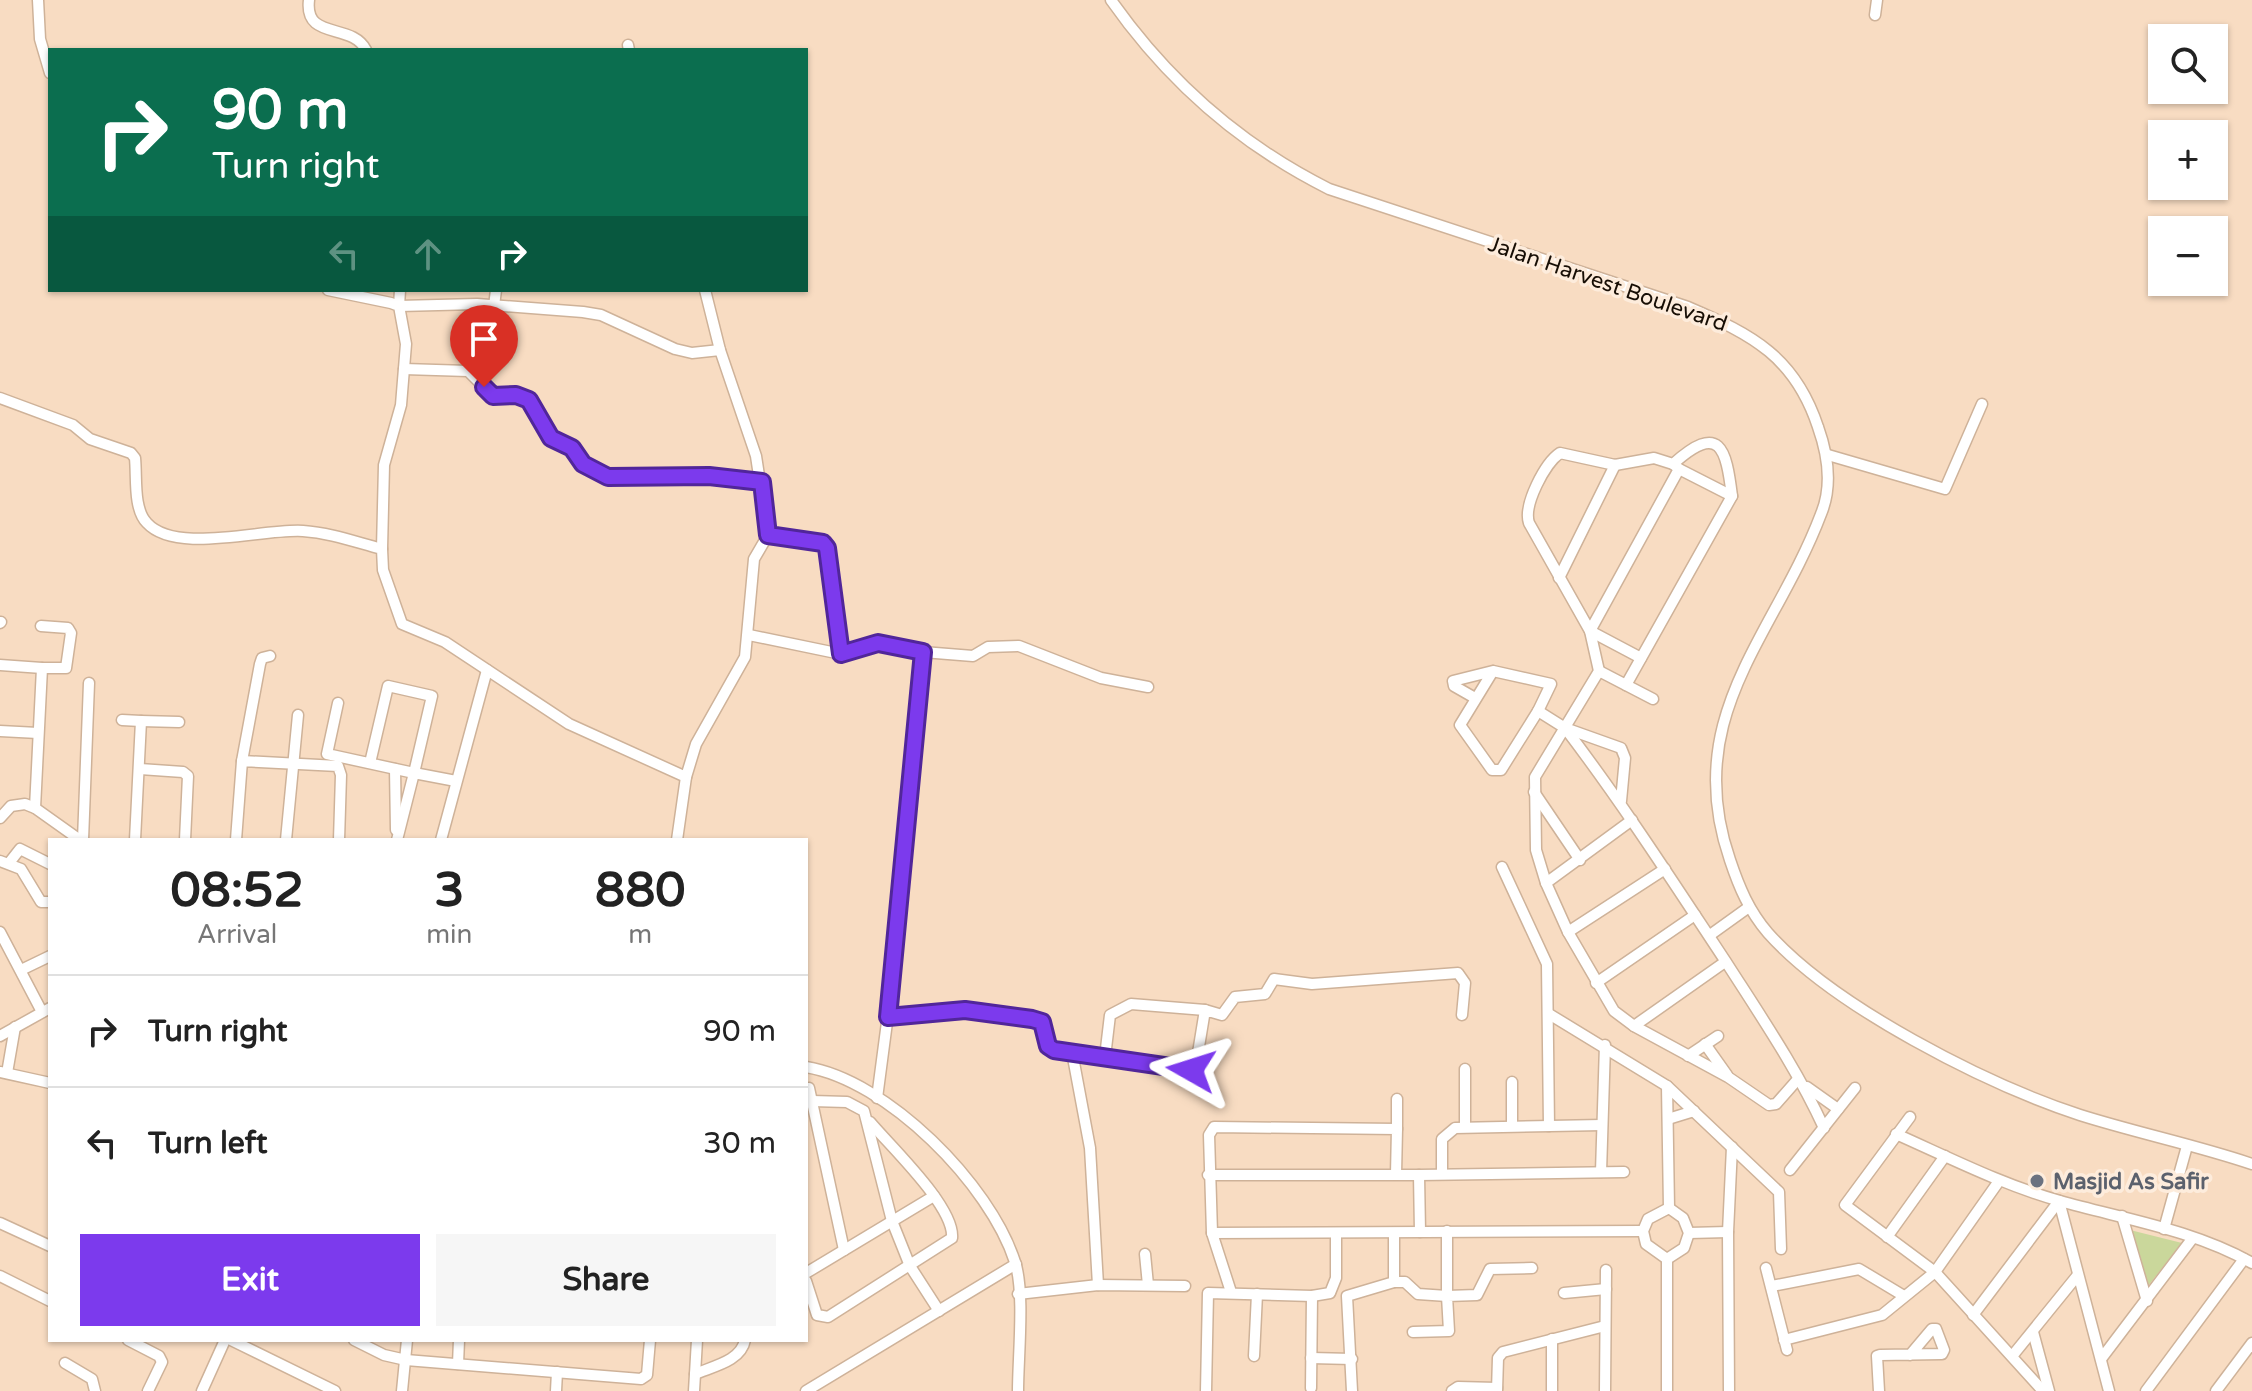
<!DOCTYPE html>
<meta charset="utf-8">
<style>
body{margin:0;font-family:"Varela Round",sans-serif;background:#f6f6f6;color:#222;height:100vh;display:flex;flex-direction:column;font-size:30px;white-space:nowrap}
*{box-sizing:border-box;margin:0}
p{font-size:26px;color:#767676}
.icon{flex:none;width:44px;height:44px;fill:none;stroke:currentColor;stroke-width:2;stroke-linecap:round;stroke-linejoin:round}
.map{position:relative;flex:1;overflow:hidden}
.side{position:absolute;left:48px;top:838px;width:760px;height:504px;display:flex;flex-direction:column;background:#fff;border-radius:0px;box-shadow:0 2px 6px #0004}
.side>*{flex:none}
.banner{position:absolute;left:48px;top:48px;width:760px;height:244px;border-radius:0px;box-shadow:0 2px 6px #0004;background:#0b6e4f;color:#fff;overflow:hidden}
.fabs{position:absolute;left:2148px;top:24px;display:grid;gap:16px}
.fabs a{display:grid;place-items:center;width:80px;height:80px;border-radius:0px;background:#fff;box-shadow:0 2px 6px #0004;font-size:40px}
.pin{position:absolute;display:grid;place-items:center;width:68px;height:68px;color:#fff;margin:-82px -34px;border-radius:50% 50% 50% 0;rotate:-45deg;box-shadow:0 0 8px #0007}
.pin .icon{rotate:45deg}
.me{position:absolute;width:88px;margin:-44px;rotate:276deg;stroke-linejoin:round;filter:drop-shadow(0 0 6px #0008)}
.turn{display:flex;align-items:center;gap:28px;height:168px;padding:0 32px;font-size:36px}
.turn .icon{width:104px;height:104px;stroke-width:2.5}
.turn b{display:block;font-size:56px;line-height:68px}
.lanes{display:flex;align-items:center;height:76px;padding:0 32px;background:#0003;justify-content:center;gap:40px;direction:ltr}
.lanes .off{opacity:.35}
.eta{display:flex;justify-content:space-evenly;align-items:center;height:136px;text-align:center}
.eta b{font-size:48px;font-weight:800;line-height:56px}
.cta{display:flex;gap:16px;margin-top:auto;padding:16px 32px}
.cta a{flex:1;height:92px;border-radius:0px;background:#7c3aed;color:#fff;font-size:32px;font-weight:800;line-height:92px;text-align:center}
.cta a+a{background:#f6f6f6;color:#222}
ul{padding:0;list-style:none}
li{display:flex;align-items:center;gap:24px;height:112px;padding:0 32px;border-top:2px solid #e0e0e0}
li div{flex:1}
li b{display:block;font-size:30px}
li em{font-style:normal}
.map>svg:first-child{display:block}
</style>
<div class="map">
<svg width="2252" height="1391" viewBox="0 0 2252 1391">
<rect width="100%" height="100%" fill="#f8dcc2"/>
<!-- green -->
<path fill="#cad79b" d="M 2130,1230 L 2182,1243 L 2148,1286 Z"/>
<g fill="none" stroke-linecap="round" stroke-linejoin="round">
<defs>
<g id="street">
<path d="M 38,0 L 40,39 L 50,73"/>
<path d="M 309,0 C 304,41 352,22 366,50"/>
<path d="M 1111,0 C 1168,81 1241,145 1329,189 L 1688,307 C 1753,335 1795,357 1818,427 C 1828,455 1833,485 1821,514 C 1775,636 1680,716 1730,860 C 1739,887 1749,911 1768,933 C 1834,1007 1986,1084 2080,1115 C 2137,1133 2196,1145 2252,1164"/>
<path d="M 1875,15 L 1877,0"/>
<path d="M 628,45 L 629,50"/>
<path d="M 328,290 L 391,303 L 399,306 L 406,344 L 401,405 L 384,465 L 382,549"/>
<path d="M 400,290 L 399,306 L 477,304 L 583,312 L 601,315 L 675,349 L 692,353 L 720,350"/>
<path d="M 494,306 L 496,290"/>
<path d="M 404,369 L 468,371 L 493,396 L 522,396 L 533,406 L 551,438 L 572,448 L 583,464 L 608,477 L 709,476 L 762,482"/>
<path d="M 0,398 L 73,425 L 90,439 L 131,453 L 135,458 C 137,477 133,509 147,523 C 176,555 264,528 303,531 C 331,533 355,542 382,549 L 383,570 L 402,624 L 445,642 L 569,724 L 686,777 L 677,840"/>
<path d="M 1828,455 L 1945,489 L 1982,404"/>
<path d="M 1679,469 L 1732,496"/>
<path d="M 768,535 L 825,546 L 841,654"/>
<path d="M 1559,578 L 1615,465"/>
<path d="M 0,623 L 1,622"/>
<path d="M 749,635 L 841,654 L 878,643 L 923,652 L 973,656 L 988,647 L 1019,646 L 1101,678 L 1148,687"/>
<path d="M 1641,658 L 1590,631 L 1679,469 L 1673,464"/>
<path d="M 0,665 L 42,668"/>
<path d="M 1599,671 L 1653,699"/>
<path d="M 1626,685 L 1732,496 C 1726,448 1720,422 1673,464 L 1654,458 L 1615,465 L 1560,453 C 1545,463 1523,505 1529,523 L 1590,631 L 1599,671 L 1535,777 L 1536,850 L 1546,883 L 1568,932 L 1614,1011 L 1634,1026 L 1728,1077 L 1769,1105 L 1776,1104 L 1798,1079"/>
<path d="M 1475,698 L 1454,686 L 1453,681 L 1493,671 L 1551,684 L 1538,711 L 1501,770 L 1492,770 L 1460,725 L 1493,671"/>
<path d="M 338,703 L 327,754 L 414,773 L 432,696 L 388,686 L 370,763"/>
<path d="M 1538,711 L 1565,728 L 1621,748 L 1625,758 L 1621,801"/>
<path d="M 122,720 L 141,721 L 135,840"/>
<path d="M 141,721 L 179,722"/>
<path d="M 1565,728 C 1623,804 1675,885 1728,965 C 1762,1018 1798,1071 1824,1128"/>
<path d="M 0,731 L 38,733"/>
<path d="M 242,761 L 260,664 L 262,658 L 270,656"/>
<path d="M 140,769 L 183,772 L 188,776 L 185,840"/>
<path d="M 395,769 L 396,830"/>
<path d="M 686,777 L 696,744 L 745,657 L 754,559 L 768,535 L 756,456 L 720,350 L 705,290"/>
<path d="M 1534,792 L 1580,860"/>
<path d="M 35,808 L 42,668 L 66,668 L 71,633 L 68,628 L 41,626"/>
<path d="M 0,818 L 11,806 L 25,804 L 35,808 L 80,840"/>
<path d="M 83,840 L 89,683"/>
<path d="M 236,840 L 242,761 L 338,766 L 341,775 L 339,840"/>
<path d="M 286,840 L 298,715"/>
<path d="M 397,840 L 414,773 L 456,781"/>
<path d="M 441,840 L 487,670"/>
<path d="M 0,861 L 21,869 L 41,902 L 50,902"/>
<path d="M 9,863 L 20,849 L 50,864"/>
<path d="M 1502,867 L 1547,964 L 1549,1126"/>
<path d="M 1546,883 L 1632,820"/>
<path d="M 0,932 L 42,1012"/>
<path d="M 1568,932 L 1665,869"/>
<path d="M 1710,935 L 1749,907"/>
<path d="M 21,970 L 50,956"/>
<path d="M 1596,983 L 1695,915"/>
<path d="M 1549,1014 L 1667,1086 L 1669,1208"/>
<path d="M 888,1017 L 965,1010 L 1032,1019 L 1042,1022 L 1048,1046 L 1054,1050 L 1185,1071 L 1196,1065 L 1205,1010 L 1222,1015 L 1235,997 L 1265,994 L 1274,979 L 1312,984 L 1458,973 L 1465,983 L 1462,1015"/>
<path d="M 1634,1026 L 1725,962"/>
<path d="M 0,1036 L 50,1008"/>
<path d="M 1705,1044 L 1727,1075"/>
<path d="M 1072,1052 L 1090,1148 L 1098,1285"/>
<path d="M 1688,1056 L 1718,1036"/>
<path d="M 1105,1057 L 1110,1015 L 1131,1004 L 1205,1010"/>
<path d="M 806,1067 C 887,1080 990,1184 1015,1262 C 1025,1292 1018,1357 1018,1391"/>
<path d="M 0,1072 L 50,1083"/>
<path d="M 7,1073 L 15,1027"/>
<path d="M 1512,1082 L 1512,1126"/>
<path d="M 1667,1086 L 1779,1192 L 1781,1249"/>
<path d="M 1807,1087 L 1838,1109"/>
<path d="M 809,1088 L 844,1250"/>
<path d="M 877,1098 L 896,954 L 923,652"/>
<path d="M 1397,1099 L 1397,1129"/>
<path d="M 812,1101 L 847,1102 L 864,1111 L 892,1221 L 910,1266 L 939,1311"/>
<path d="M 1910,1117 L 1845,1205 L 1935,1272 L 2043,1391"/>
<path d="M 1668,1119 L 1694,1111"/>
<path d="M 1465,1126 L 1465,1069"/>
<path d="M 1896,1134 C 1950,1158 2003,1185 2060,1201 C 2124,1219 2194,1230 2252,1263"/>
<path d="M 1790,1170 L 1855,1088"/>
<path d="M 1601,1172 L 1605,1045"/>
<path d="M 1442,1174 L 1442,1139 L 1455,1128 L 1602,1125"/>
<path d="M 1208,1175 L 1419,1175 L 1420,1232"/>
<path d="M 1419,1175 L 1624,1172"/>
<path d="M 2059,1201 L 2109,1391"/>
<path d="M 1669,1208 L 1683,1218 L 1689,1233 L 1684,1248 L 1667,1259 L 1646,1244 L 1643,1231 L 1648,1219 Z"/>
<path d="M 2122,1216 L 2147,1301"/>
<path d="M 0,1223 L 50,1246"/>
<path d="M 2164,1229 L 2187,1146"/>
<path d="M 1212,1233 L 1209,1135 L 1214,1127 L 1397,1129 L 1396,1174"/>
<path d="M 1689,1233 L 1728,1232"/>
<path d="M 1887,1237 L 1945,1156"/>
<path d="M 1145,1254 L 1148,1285"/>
<path d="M 1667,1259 L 1667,1391"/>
<path d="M 1766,1268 L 1787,1350"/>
<path d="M 806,1273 L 934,1196"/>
<path d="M 0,1276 L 50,1301"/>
<path d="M 806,1281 L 817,1315 L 828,1317 L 952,1238 C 955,1207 890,1146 870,1122"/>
<path d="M 1394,1282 L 1405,1282 L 1418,1294 L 1447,1296 L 1447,1231"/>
<path d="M 1772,1286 L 1859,1269 L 1904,1296"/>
<path d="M 1231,1292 L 1212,1233 L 1643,1231"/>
<path d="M 1564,1293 L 1606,1289"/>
<path d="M 1018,1294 L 1098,1285 L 1185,1286"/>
<path d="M 1973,1315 L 2059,1201"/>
<path d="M 1413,1332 L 1449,1331 L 1447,1296 L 1477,1295 L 1490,1269 L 1532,1268"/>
<path d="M 2033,1332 L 2049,1391"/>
<path d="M 1552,1339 L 1552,1391"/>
<path d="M 128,1340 L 159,1356 L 162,1362 L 148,1391"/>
<path d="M 231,1340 L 335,1391"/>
<path d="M 354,1340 L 384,1355 L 406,1360 L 641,1379 L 647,1375 L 650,1340"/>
<path d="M 1784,1340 L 1882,1315 L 1935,1272 L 1999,1181"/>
<path d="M 2013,1355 L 2077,1276"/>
<path d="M 1254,1356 L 1257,1294"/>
<path d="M 1311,1358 L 1352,1359"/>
<path d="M 2101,1359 L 2192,1239"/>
<path d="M 65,1363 L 92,1379 L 95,1391"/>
<path d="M 458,1364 L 459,1340"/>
<path d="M 695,1374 C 714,1366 741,1361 745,1340"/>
<path d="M 1311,1388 L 1312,1296"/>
<path d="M 202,1391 L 225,1340"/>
<path d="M 402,1391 L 407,1340"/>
<path d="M 556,1391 L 557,1372"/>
<path d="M 694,1391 L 697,1340"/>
<path d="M 806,1391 L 1016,1264"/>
<path d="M 1206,1391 L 1208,1293 L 1312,1296 L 1330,1293 L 1336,1278 L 1336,1234"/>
<path d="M 1352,1391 L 1347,1296 L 1394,1282 L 1394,1233"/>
<path d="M 1452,1391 L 1458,1387 L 1497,1388"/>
<path d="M 1497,1391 L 1498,1358 L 1503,1352 L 1605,1326"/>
<path d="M 1605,1391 L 1606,1270"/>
<path d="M 1729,1391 L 1728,1232 L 1732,1147"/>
<path d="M 1879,1391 L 1877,1356 L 1880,1355 L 1942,1354 L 1944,1350 L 1936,1329 L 1932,1329 L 1910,1355"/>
<path d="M 2146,1391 L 2244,1259"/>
<path d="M 2216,1391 L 2252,1343"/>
</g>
</defs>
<!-- street casing -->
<use href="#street" stroke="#ceb299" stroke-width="13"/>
<!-- street -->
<use href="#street" stroke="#fff" stroke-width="10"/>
</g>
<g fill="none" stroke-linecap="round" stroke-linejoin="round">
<defs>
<path id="route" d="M 484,387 L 493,396 L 516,395 L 529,400 L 551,438 L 572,448 L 583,464 L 608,477 L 709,476 L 762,482 L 768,535 L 823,543 L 827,548 L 841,654 L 878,643 L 923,652 L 888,1017 L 965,1010 L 1032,1019 L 1042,1022 L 1048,1046 L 1054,1050 L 1191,1070"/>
</defs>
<!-- route casing -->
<use href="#route" stroke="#51269a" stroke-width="20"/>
<!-- route -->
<use href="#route" stroke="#7c3aed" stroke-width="14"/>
</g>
<!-- markers -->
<circle fill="#6b7280" stroke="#fdecdc" stroke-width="3" cx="2037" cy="1181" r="8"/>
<g text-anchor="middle" stroke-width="7" stroke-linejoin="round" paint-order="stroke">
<!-- street labels -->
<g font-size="22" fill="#170e05" stroke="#fdecdc">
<text transform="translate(1608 283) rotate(19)" y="8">Jalan Harvest Boulevard</text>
</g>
<!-- worship labels -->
<g font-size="22" font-weight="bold" fill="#5b616d" stroke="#fdecdc" text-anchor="start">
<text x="2053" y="1189">Masjid As Safir</text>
</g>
</g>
</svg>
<div class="fabs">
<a><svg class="icon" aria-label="search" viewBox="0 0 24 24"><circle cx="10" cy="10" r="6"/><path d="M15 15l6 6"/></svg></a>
<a>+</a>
<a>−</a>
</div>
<div class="pin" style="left:484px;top:387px;background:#d93025"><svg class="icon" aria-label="arrive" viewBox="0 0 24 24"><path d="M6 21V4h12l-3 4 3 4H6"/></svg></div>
<svg class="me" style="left:1191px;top:1070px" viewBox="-20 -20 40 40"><path d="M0-17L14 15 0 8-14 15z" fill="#7c3aed" stroke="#fff" stroke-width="4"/></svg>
<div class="banner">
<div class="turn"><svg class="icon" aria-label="right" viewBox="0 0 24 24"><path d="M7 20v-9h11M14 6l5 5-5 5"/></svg><div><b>90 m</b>Turn right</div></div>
<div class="lanes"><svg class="icon off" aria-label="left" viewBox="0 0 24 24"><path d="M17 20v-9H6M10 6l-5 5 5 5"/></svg><svg class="icon off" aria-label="ahead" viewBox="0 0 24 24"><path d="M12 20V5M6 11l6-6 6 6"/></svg><svg class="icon" aria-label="right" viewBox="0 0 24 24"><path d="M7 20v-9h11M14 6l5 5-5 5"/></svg></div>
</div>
<section class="side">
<div class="eta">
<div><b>08:52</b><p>Arrival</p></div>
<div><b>3</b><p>min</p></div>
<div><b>880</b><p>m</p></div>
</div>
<ul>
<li><svg class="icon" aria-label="right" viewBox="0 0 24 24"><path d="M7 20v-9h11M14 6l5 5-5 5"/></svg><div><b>Turn right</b></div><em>90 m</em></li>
<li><svg class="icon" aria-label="left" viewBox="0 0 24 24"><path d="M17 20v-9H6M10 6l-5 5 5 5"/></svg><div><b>Turn left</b></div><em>30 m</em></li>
</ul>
<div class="cta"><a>Exit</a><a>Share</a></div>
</section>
</div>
